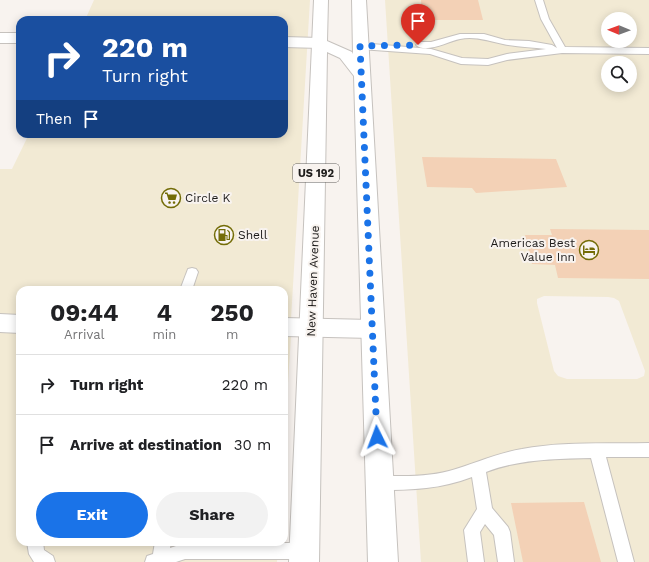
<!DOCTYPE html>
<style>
body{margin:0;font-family:"Work Sans",sans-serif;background:#f2f2f2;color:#202124;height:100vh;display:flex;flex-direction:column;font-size:15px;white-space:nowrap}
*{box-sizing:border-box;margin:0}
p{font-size:13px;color:#757577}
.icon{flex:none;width:22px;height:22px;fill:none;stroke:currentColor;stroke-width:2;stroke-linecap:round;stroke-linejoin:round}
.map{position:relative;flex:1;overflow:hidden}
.panel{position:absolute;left:16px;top:286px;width:272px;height:260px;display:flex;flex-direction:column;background:#fff;border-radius:12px;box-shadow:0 2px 10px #0003}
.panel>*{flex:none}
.banner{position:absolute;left:16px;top:16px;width:272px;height:122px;border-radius:12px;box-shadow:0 2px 10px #0003;background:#1a4fa0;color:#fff;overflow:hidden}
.needle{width:26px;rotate:271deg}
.controls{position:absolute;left:601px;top:12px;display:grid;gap:8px}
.controls a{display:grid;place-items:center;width:36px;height:36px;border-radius:50%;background:#fff;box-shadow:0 2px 10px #0003;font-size:20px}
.pin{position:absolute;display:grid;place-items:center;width:34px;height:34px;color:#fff;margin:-41px -17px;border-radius:50% 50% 50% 0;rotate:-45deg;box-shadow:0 0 4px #0007}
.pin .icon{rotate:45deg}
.me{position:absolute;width:44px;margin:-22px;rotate:357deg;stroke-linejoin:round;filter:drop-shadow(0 0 3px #0008)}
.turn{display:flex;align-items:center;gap:14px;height:84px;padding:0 20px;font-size:18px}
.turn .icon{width:52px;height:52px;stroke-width:2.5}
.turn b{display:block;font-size:28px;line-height:34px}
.then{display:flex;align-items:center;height:38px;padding:0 20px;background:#0003;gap:8px;font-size:15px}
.eta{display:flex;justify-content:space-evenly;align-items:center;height:68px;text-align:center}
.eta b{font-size:24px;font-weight:700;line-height:28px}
.action{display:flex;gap:8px;margin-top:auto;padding:8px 20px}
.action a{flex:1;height:46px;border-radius:24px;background:#1a73e8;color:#fff;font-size:16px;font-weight:700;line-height:46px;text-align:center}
.action a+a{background:#f2f2f2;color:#202124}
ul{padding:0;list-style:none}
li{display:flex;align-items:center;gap:12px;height:60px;padding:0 20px;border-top:1px solid #e0e0e0}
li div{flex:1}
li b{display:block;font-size:15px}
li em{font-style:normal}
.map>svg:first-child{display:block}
</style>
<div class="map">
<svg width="649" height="562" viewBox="0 0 649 562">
<rect width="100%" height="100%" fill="#f8f3ef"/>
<!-- commercial -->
<g fill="#f2ead4" fill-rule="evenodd">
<path d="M 94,0 L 310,0 L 291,319 L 284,319 L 284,290 L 20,290 L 20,315 L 0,315 L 0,169 L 12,169 L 29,134 L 284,134 L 284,20 L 85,20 Z"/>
<path d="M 385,0 L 649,0 L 649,562 L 421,562 ZM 608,19 L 630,19 L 630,41 L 608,41 ZM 608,63 L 630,63 L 630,85 L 608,85 ZM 544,296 L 608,297 L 614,298 L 619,301 L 645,371 L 644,376 L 637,379 L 567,379 L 558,376 L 554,371 L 537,303 L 537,299 Z"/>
<path d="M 0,332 L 20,332 L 20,542 L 278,542 L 277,562 L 0,562 Z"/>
<path d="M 284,336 L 291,336 L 284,446 Z"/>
</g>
<!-- building -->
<g fill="#f3d1b6">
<path d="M 421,0 L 478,0 L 483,20 L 422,20 Z"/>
<path d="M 422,157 L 556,159 L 567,187 L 476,193 L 472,188 L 427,187 Z"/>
<path d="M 550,229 L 649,230 L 649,279 L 558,278 L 555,265 L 532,264 L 525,235 L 552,235 Z"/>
<path d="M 584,502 L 601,562 L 523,562 L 511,503 Z"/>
</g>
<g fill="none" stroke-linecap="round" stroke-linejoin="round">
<defs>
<g id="service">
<path d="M 535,0 L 543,0 L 549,19 L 565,47 L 649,48 L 649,54 L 562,53 L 507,60 L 488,65 L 461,64 L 430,54 L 360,49 L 356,46 L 360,43 L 431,49 L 462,58 L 488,59 L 507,54 L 546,49 C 532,47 517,47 503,44 C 488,41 475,36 460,39 C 449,41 426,54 416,45 L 420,42 L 431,42 L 460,34 L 484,34 L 505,40 L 529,41 L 552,45 L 557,48 L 541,19 Z"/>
<path d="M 192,268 L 196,269 L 198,272 L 192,290 L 180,290 L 188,269 Z"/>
<path d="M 649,443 L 649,457 L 606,457 L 634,562 L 618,562 L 591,458 C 555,459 520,459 486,472 L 492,508 L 508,527 L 510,532 L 514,562 L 498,562 L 494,535 L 485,524 L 480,532 L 484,562 L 468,562 L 464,530 L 477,509 L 472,477 C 441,489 412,490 380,490 L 375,488 L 372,483 L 375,478 L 380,476 C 403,476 427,477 449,471 C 474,464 497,453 522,449 C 563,441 607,444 649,443 Z"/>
<path d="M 27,542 L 43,542 L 44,550 L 53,556 L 55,562 L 34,562 L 29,554 Z"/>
<path d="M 155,542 L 171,542 L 170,548 L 185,543 L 304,543 L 310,545 L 312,551 L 310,557 L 304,559 L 185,559 L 176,562 L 145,562 L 147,556 L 153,554 Z"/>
</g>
<g id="minor">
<rect x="0" y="33" width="20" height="10"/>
<path d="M 284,37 L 320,38 L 325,40 L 328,43 L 325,46 L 320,48 L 284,47 Z"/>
</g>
<g id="secondary">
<path d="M 0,314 L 20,315 L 20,333 L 0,332 Z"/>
<path d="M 284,318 L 372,320 L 380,322 L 384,329 L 380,336 L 372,338 L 284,336 Z"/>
</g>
<path id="primary" d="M 314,0 L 328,0 L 327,41 L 352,52 L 353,54 L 352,0 L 366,0 L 398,562 L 368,562 L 354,76 L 340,58 L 327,52 L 319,562 L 289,562 Z"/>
</defs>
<!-- service casing -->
<use href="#service" stroke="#c6c2be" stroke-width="2"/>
<!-- minor casing -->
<use href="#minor" stroke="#c6c2be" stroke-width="2"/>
<!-- secondary casing -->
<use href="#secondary" stroke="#c6c2be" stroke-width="2"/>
<!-- primary casing -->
<use href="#primary" stroke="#c6c2be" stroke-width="2"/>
<!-- service -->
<use href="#service" fill="#fff" fill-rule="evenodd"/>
<!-- minor -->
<use href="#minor" fill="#fff" fill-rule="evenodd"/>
<!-- secondary -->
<use href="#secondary" fill="#fff" fill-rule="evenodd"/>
<!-- primary -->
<use href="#primary" fill="#fff" fill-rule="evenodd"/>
</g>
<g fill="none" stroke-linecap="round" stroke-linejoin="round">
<!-- route -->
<path stroke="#1a73e8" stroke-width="7" stroke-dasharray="0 12.6" d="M 377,437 L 360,46 L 418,45"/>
</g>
<!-- icons -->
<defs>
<symbol id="supermarket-ring" viewBox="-11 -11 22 22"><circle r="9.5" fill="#f8f3ef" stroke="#736c07" stroke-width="1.5"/><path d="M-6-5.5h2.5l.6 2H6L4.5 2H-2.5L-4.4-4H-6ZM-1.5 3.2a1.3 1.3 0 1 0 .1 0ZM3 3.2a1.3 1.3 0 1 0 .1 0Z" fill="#736c07"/></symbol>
<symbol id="fuel-ring" viewBox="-11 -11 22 22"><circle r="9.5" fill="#f8f3ef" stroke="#736c07" stroke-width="1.5"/><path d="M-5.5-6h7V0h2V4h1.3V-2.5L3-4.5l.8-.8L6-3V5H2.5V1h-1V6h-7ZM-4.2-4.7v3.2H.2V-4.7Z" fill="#736c07"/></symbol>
<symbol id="hotel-ring" viewBox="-11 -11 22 22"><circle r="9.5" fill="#f8f3ef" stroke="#736c07" stroke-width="1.5"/><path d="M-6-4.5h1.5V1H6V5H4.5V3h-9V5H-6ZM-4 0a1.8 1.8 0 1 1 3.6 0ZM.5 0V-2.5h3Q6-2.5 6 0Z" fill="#736c07"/></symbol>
</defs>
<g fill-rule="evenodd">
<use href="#supermarket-ring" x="160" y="187" width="22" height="22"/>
<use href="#fuel-ring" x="213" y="224" width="22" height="22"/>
<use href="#hotel-ring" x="578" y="239" width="22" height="22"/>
</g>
<g text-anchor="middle" stroke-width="4" stroke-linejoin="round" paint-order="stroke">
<!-- shield labels -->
<rect fill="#f8f3ef" stroke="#5f5c5a" stroke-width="1" x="293" y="164" width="46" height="18" rx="3"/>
<g font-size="11" font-weight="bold" fill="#1d1b1a">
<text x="316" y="177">US 192</text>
</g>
<!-- poi labels -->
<g font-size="12" fill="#1d1b1a" stroke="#f8f3ef" text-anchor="start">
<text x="185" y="202">Circle K</text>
<text x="238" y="239">Shell</text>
<text x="575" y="247" text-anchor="end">Americas Best<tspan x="575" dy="14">Value Inn</tspan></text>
</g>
<!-- street labels -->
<g font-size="12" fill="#1d1b1a" stroke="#f8f3ef">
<text transform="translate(313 281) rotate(-88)" y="4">New Haven Avenue</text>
</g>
</g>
</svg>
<div class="controls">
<a><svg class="needle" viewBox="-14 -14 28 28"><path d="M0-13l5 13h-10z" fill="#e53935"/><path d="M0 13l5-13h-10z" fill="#757577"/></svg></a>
<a><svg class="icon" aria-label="search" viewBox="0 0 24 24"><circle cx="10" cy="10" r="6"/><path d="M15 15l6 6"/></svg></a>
</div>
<div class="pin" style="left:418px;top:45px;background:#d93025"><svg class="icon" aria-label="arrive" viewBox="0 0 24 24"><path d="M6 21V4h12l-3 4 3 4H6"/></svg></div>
<svg class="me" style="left:377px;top:437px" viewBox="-20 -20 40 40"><path d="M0-17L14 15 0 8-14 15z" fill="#1a73e8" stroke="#fff" stroke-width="4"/></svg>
<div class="banner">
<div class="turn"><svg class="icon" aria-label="right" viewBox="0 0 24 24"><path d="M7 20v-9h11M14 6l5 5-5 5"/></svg><div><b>220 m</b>Turn right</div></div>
<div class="then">Then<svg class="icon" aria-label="arrive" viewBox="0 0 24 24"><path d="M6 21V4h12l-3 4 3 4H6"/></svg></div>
</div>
<section class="panel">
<div class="eta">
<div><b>09:44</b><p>Arrival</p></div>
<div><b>4</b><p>min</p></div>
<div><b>250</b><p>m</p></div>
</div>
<ul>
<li><svg class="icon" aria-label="right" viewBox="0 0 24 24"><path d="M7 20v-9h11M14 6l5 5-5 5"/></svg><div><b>Turn right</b></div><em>220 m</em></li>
<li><svg class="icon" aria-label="arrive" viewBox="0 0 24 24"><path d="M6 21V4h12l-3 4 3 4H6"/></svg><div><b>Arrive at destination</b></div><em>30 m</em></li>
</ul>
<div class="action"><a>Exit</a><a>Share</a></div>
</section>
</div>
